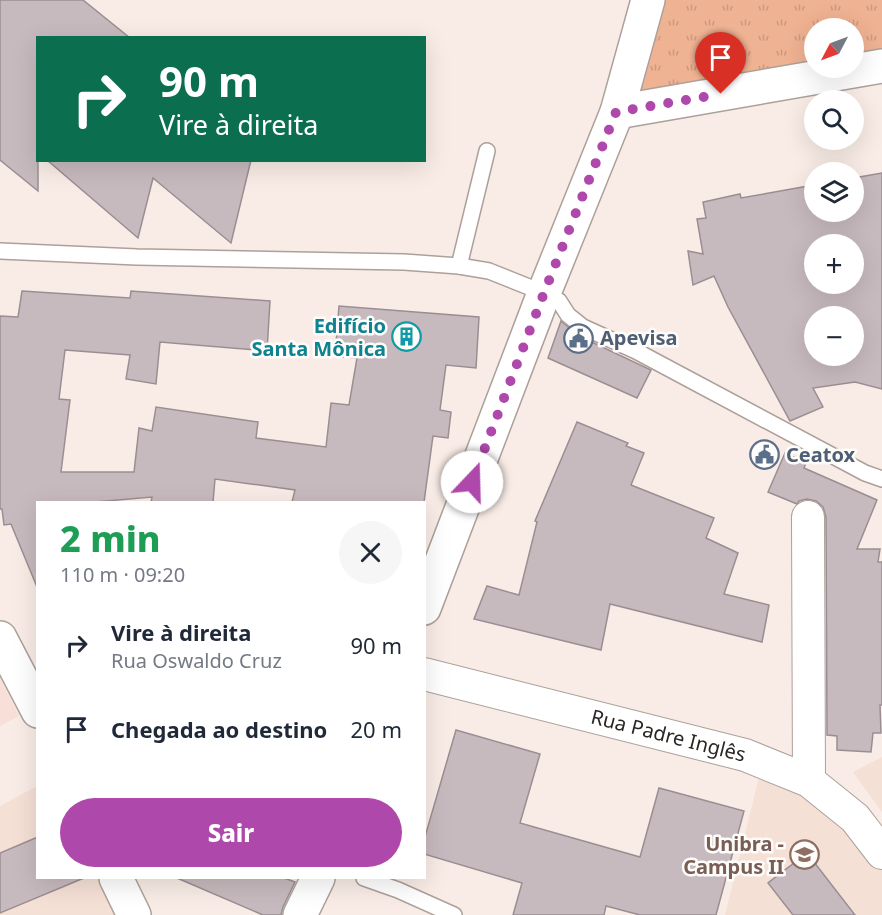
<!DOCTYPE html>
<html lang="pt">
<meta charset="utf-8">
<style>
body{margin:0;font-family:"Noto Sans",sans-serif;background:#f6f6f7;color:#1f2937;height:100vh;display:flex;flex-direction:column;font-size:22px;white-space:nowrap}
*{box-sizing:border-box;margin:0}
p{font-size:20px;color:#747a83}
.icon{flex:none;width:33px;height:33px;fill:none;stroke:currentColor;stroke-width:2;stroke-linecap:round;stroke-linejoin:round}
.map{position:relative;flex:1;overflow:hidden}
.panel{position:absolute;left:36px;top:501px;width:390px;height:378px;display:flex;flex-direction:column;background:#fff;border-radius:0px;box-shadow:0 6px 24px #0002}
.panel>*{flex:none}
.top-card{position:absolute;left:36px;top:36px;width:390px;height:126px;border-radius:0px;box-shadow:0 6px 24px #0002;background:#0b6e4f;color:#fff;overflow:hidden}
.needle{width:39px;rotate:229deg}
.buttons{position:absolute;left:804px;top:18px;display:grid;gap:12px}
.buttons a{display:grid;place-items:center;width:60px;height:60px;border-radius:50%;background:#fff;box-shadow:0 6px 24px #0002;font-size:30px}
.pin{position:absolute;display:grid;place-items:center;width:51px;height:51px;color:#fff;margin:-62px -26px;border-radius:50% 50% 50% 0;rotate:-45deg;box-shadow:0 0 6px #0007}
.pin .icon{rotate:45deg}
.me{position:absolute;width:66px;margin:-33px;rotate:21deg;stroke-linejoin:round;filter:drop-shadow(0 0 4px #0008)}
.turn{display:flex;align-items:center;gap:21px;height:126px;padding:0 24px;font-size:27px}
.turn .icon{width:78px;height:78px;stroke-width:2.5}
.turn b{display:block;font-size:42px;line-height:51px}
.round{display:grid;place-items:center;flex:none;width:63px;height:63px;border-radius:32px;background:#f6f6f7}
.summary{display:flex;align-items:center;justify-content:space-between;height:102px;padding:0 24px}
h1{font-size:36px;font-weight:800;line-height:45px;color:#1e9e55}
.primary-button{display:flex;gap:12px;margin-top:auto;padding:12px 24px}
.primary-button a{flex:1;height:69px;border-radius:36px;background:#ae48ab;color:#fff;font-size:24px;font-weight:800;line-height:69px;text-align:center}
ul{padding:0;list-style:none}
li{display:flex;align-items:center;gap:18px;height:84px;padding:0 24px}
li div{flex:1}
li b{display:block;font-size:22px}
li em{font-style:normal}
.map>svg:first-child{display:block}
</style>
<div class="map">
<svg width="882" height="915" viewBox="0 0 882 915">
<defs>
<pattern id="park-tufts" width="24" height="20" patternUnits="userSpaceOnUse" patternTransform="scale(1.5)"><rect width="24" height="20" fill="#efb292"/><path d="M3 7l-1-3M5 7V3M7 7l1-3M15 17l-1-3M17 17v-4M19 17l1-3" fill="none" stroke="#cd997e"/></pattern>
</defs>
<rect width="100%" height="100%" fill="#f9ece6"/>
<!-- commercial -->
<path fill="#f8dfd7" d="M 0,678 L 19,716 L 0,726 Z"/>
<!-- built -->
<g fill="#f5e0d6">
<path d="M 882,757 L 882,812 L 853,772 Z"/>
<path d="M 760,773 L 806,789 L 857,839 L 882,870 L 882,915 L 725,915 Z"/>
<path d="M 37,786 L 38,878 L 101,878 L 120,915 L 0,915 L 0,806 Z"/>
</g>
<!-- park -->
<path fill="url(#park-tufts)" d="M 653,0 L 882,0 L 882,56 L 854,61 L 854,28 L 814,28 L 814,68 L 649,95 L 642,90 L 637,84 Z"/>
<!-- building -->
<g fill="#c7babe" stroke="#9b8e93" stroke-width="1.5" fill-rule="evenodd">
<path d="M 0,0 L 83,0 L 130,38 L 38,38 L 38,191 L 0,160 Z"/>
<path d="M 47,160 L 251,160 L 231,243 L 153,178 L 138,238 Z"/>
<path d="M 882,173 L 882,389 L 855,382 L 813,388 L 823,407 L 790,421 L 728,307 L 714,276 L 693,285 L 688,251 L 703,254 L 697,219 L 706,218 L 703,202 L 740,194 L 741,198 L 814,185 L 814,212 L 854,212 L 854,178 ZM 814,244 L 854,244 L 854,284 L 814,284 ZM 814,316 L 854,316 L 854,356 L 814,356 Z"/>
<path d="M 22,291 L 130,298 L 131,291 L 270,301 L 267,351 L 160,342 L 156,384 L 126,379 L 130,355 L 65,350 L 59,399 L 70,400 L 61,472 L 134,472 L 139,428 L 152,431 L 156,407 L 258,422 L 256,438 L 326,447 L 331,403 L 349,405 L 357,358 L 335,356 L 339,306 L 479,317 L 476,368 L 446,365 L 440,410 L 451,412 L 448,438 L 433,436 L 424,502 L 292,502 L 295,490 L 215,479 L 213,502 L 151,502 L 152,497 L 95,502 L 38,502 L 37,587 L 11,524 L 4,525 L 2,509 L 0,509 L 0,316 L 18,317 Z"/>
<path d="M 561,321 L 579,336 L 651,370 L 637,398 L 548,358 Z"/>
<path d="M 577,422 L 628,443 L 626,446 L 644,453 L 631,485 L 714,518 L 706,538 L 738,553 L 724,594 L 769,605 L 762,642 L 610,604 L 601,650 L 474,619 L 487,586 L 519,595 L 537,522 L 535,521 Z"/>
<path d="M 785,453 L 806,463 L 804,468 L 877,500 L 857,549 L 880,549 L 878,562 L 882,562 L 882,705 L 880,705 L 881,733 L 873,733 L 871,752 L 837,750 L 837,736 L 827,735 L 826,517 L 823,507 L 816,501 L 807,499 L 799,501 L 797,504 L 768,492 Z"/>
<path d="M 456,730 L 540,754 L 520,823 L 640,857 L 659,788 L 744,811 L 716,915 L 640,915 L 606,906 L 604,915 L 513,915 L 522,883 L 424,854 L 424,840 Z"/>
<path d="M 38,837 L 38,878 L 84,878 L 0,913 L 0,853 Z"/>
<path d="M 807,853 L 855,915 L 793,915 L 768,883 Z"/>
<path d="M 177,878 L 284,878 L 295,882 L 283,907 L 281,915 L 263,915 Z"/>
</g>
<g fill="none" stroke-linecap="round" stroke-linejoin="round">
<defs>
<g id="lane">
<path d="M 0,251 L 137,257 L 404,262 L 459,266 L 489,271 L 544,293 L 559,301 L 568,315 L 583,327 L 636,351 L 865,473 L 882,479"/>
<path d="M 459,266 L 487,151"/>
<path d="M 364,878 L 398,890 L 454,915"/>
</g>
<g id="street">
<path d="M 808,517 L 809,781"/>
<path id="s1" d="M 424,674 L 745,755 L 809,781 L 855,818 L 882,853"/>
</g>
<g id="secondary">
<path d="M 617,112 L 882,66"/>
<path d="M 424,608 L 544,293 L 617,112 L 648,0"/>
<path d="M 0,638 L 38,711"/>
<path d="M 116,878 L 134,915"/>
<path d="M 300,915 L 318,878"/>
</g>
</defs>
<!-- lane casing -->
<use href="#lane" stroke="#aca09a" stroke-width="18"/>
<!-- street casing -->
<use href="#street" stroke="#aca09a" stroke-width="34"/>
<!-- secondary casing -->
<use href="#secondary" stroke="#aca09a" stroke-width="36"/>
<!-- lane -->
<use href="#lane" stroke="#fff" stroke-width="15"/>
<!-- street -->
<use href="#street" stroke="#fff" stroke-width="32"/>
<!-- secondary -->
<use href="#secondary" stroke="#fff" stroke-width="33"/>
</g>
<g fill="none" stroke-linecap="round" stroke-linejoin="round">
<!-- route -->
<path stroke="#ae48ab" stroke-width="10" stroke-dasharray="0 18" d="M 472,482 L 544,293 L 616,112 L 721,94"/>
</g>
<!-- icons -->
<defs>
<symbol id="building-ring" viewBox="-11 -11 22 22"><circle r="9.5" fill="#fefcfa" stroke="#0f9aa8" stroke-width="1.5"/><path d="M-4-6H4V6H1V3H-1V6H-4ZM-2.5-4.3h1.7v1.8h-1.7ZM.8-4.3h1.7v1.8H.8ZM-2.5-1h1.7V.8h-1.7ZM.8-1h1.7V.8H.8Z" fill="#0f9aa8"/></symbol>
<symbol id="civic-ring" viewBox="-11 -11 22 22"><circle r="9.5" fill="#fefcfa" stroke="#5c6f8a" stroke-width="1.5"/><path d="M-.6-6.5H3V-4.5H.6V-3L4-1V1h2V6H-6V1h2V-1L-.6-3ZM-1.2 2.5V6h2.4V2.5Z" fill="#5c6f8a"/></symbol>
<symbol id="university-ring" viewBox="-11 -11 22 22"><circle r="9.5" fill="#fefcfa" stroke="#8d6e63" stroke-width="1.5"/><path d="M0-5L7-2L0 1L-7-2ZM-4 1L0 2.5L4 1V4Q0 6-4 4Z" fill="#8d6e63"/></symbol>
</defs>
<g fill-rule="evenodd">
<use href="#building-ring" x="390" y="320" width="33" height="33"/>
<use href="#civic-ring" x="562" y="322" width="33" height="33"/>
<use href="#civic-ring" x="748" y="438" width="33" height="33"/>
<use href="#university-ring" x="788" y="838" width="33" height="33"/>
</g>
<g text-anchor="middle" stroke-width="5" stroke-linejoin="round" paint-order="stroke">
<!-- culture labels -->
<g font-size="20" font-weight="bold" fill="#0d838f" stroke="#fefcfa" text-anchor="end">
<text x="386" y="333">Edifício<tspan x="386" dy="23">Santa Mônica</tspan></text>
</g>
<!-- service labels -->
<g font-size="20" font-weight="bold" fill="#4e5e75" stroke="#fefcfa" text-anchor="start">
<text x="600" y="345">Apevisa</text>
<text x="786" y="462">Ceatox</text>
</g>
<!-- street labels -->
<g font-size="20" fill="#292522" stroke="#fefcfa">
<text dy="7" stroke="none"><textPath href="#s1" startOffset="252">Rua Padre Inglês</textPath></text>
</g>
<!-- education labels -->
<g font-size="20" font-weight="bold" fill="#785e54" stroke="#fefcfa" text-anchor="end">
<text x="784" y="851">Unibra -<tspan x="784" dy="23">Campus II</tspan></text>
</g>
</g>
</svg>
<div class="buttons">
<a><svg class="needle" viewBox="-14 -14 28 28"><path d="M0-13l5 13h-10z" fill="#e53935"/><path d="M0 13l5-13h-10z" fill="#747a83"/></svg></a>
<a><svg class="icon" aria-label="search" viewBox="0 0 24 24"><circle cx="10" cy="10" r="6"/><path d="M15 15l6 6"/></svg></a>
<a><svg class="icon" aria-label="layers" viewBox="0 0 24 24"><path d="M12 4l9 5-9 5-9-5zM3 14l9 5 9-5"/></svg></a>
<a>+</a>
<a>−</a>
</div>
<div class="pin" style="left:721px;top:94px;background:#d93025"><svg class="icon" aria-label="arrive" viewBox="0 0 24 24"><path d="M6 21V4h12l-3 4 3 4H6"/></svg></div>
<svg class="me" style="left:472px;top:482px" viewBox="-20 -20 40 40"><circle r="19" fill="#fff"/><path d="M0-13L10 11 0 6-10 11z" fill="#ae48ab"/></svg>
<div class="top-card">
<div class="turn"><svg class="icon" aria-label="right" viewBox="0 0 24 24"><path d="M7 20v-9h11M14 6l5 5-5 5"/></svg><div><b>90 m</b>Vire à direita</div></div>
</div>
<section class="panel">
<div class="summary"><div><h1>2 min</h1><p>110 m · 09:20</p></div><a class="round"><svg class="icon" aria-label="close" viewBox="0 0 24 24"><path d="M6 6l12 12M18 6L6 18"/></svg></a></div>
<ul>
<li><svg class="icon" aria-label="right" viewBox="0 0 24 24"><path d="M7 20v-9h11M14 6l5 5-5 5"/></svg><div><b>Vire à direita</b><p>Rua Oswaldo Cruz</p></div><em>90 m</em></li>
<li><svg class="icon" aria-label="arrive" viewBox="0 0 24 24"><path d="M6 21V4h12l-3 4 3 4H6"/></svg><div><b>Chegada ao destino</b></div><em>20 m</em></li>
</ul>
<div class="primary-button"><a>Sair</a></div>
</section>
</div>
